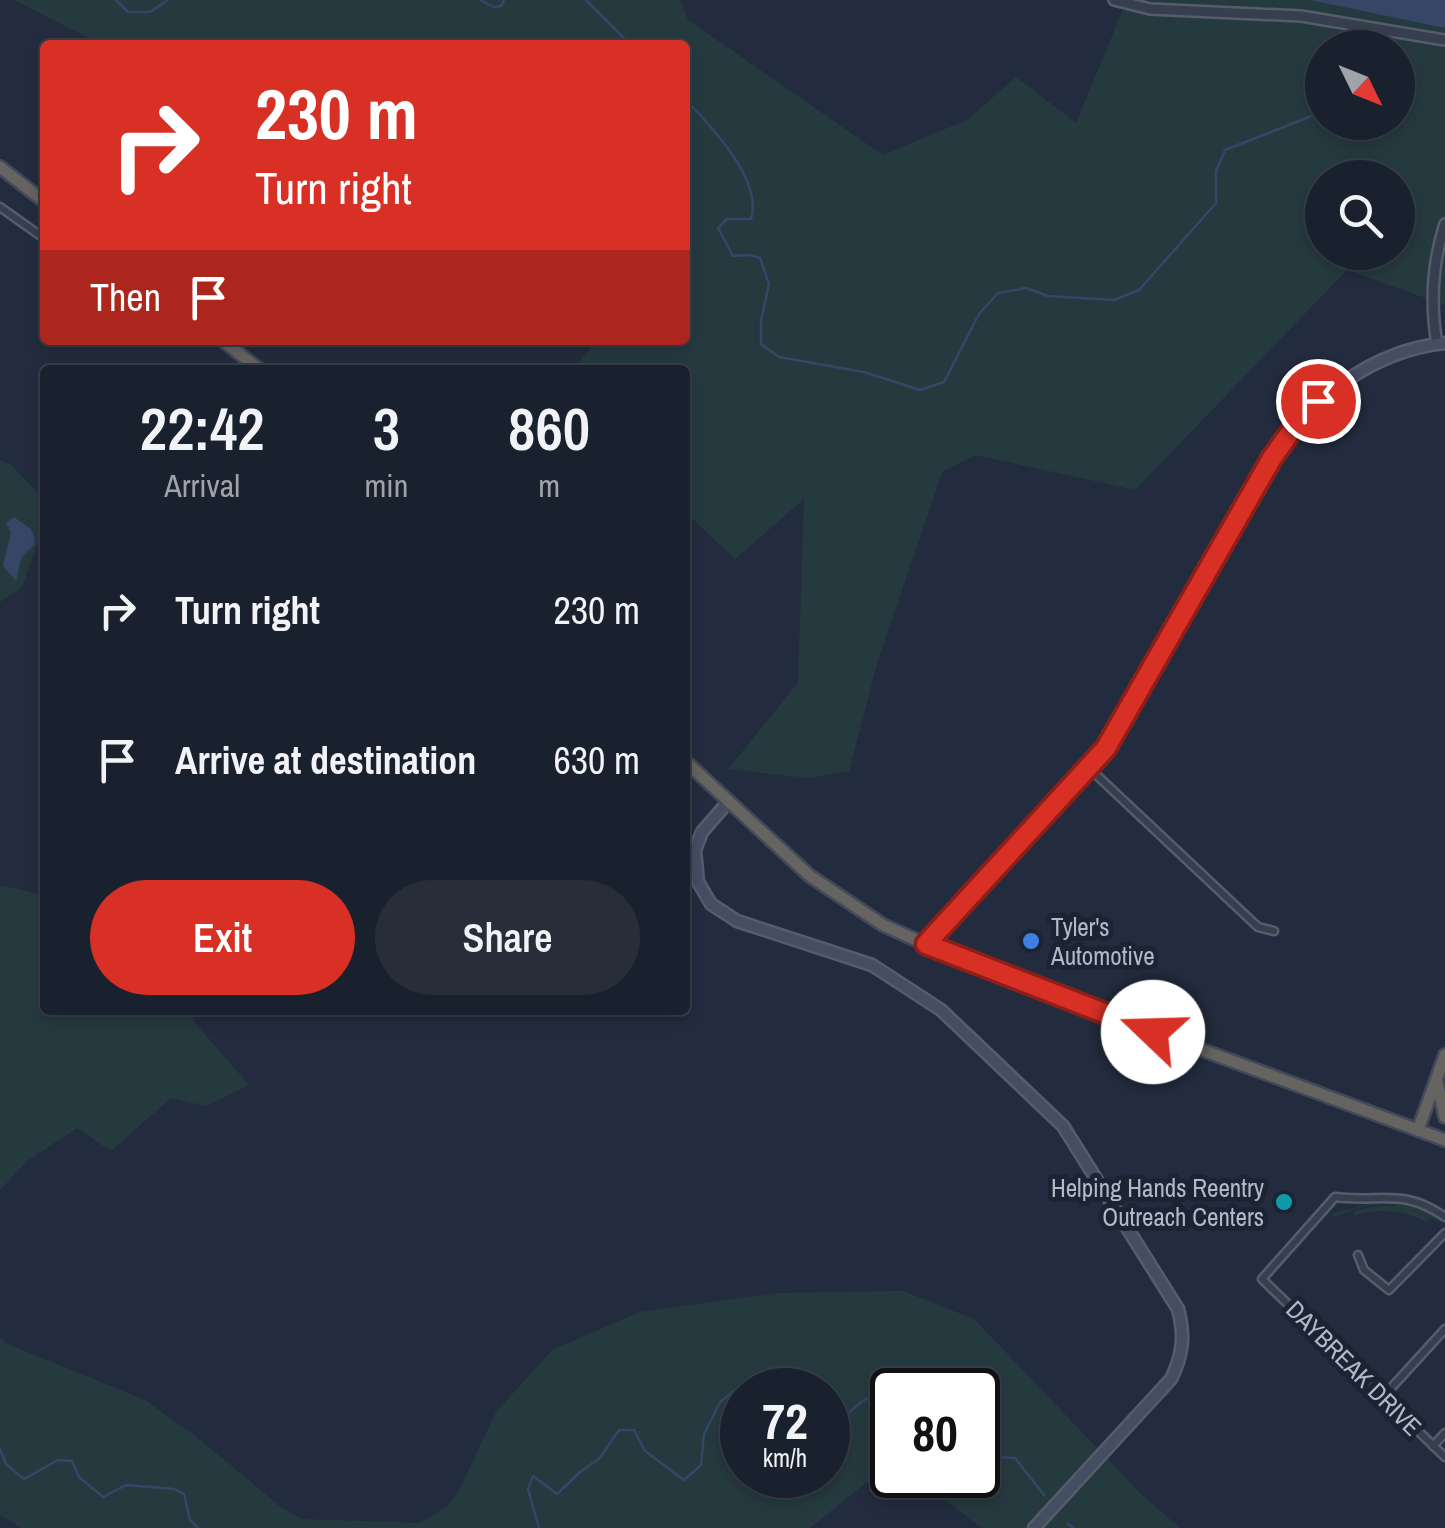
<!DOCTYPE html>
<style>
body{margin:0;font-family:"Archivo Narrow",sans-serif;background:#272e3a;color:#f1f3f6;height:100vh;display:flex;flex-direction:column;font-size:38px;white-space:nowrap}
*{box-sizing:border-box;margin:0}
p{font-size:32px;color:#9fa3aa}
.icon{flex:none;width:55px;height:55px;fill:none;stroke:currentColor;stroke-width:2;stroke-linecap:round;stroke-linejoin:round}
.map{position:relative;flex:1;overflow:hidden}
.side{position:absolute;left:40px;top:365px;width:650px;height:650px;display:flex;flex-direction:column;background:#1a212e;border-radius:10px;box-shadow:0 5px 15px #0003,0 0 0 2px #383e4a}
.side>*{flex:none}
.banner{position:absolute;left:40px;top:40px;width:650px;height:305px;border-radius:10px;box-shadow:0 5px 15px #0003,0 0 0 2px #383e4a;background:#d93025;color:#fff;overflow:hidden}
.needle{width:65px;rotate:133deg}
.fabs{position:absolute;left:1305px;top:30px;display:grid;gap:20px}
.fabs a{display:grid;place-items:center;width:110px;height:110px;border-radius:50%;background:#1a212e;box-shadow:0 5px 15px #0003,0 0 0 2px #383e4a;font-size:50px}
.speed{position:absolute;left:720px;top:1368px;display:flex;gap:20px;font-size:50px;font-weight:700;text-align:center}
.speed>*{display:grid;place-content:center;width:130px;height:130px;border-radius:50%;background:#1a212e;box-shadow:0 5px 15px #0003,0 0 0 2px #383e4a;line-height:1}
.speed small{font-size:25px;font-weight:400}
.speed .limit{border:5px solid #111;border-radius:15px;background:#fff;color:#111}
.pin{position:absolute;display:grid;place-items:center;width:85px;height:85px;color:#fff;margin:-42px;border:5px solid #fff;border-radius:50%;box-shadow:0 2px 10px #0007}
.me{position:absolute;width:110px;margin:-55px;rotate:291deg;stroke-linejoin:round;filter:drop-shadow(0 0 8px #0008)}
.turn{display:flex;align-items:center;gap:35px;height:210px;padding:0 50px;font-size:45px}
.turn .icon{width:130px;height:130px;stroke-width:2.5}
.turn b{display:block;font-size:70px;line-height:85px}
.then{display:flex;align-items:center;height:95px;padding:0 50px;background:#0003;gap:20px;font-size:38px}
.eta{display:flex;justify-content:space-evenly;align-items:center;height:170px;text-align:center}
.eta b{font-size:60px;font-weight:600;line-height:70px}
.button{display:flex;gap:20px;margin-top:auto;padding:20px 50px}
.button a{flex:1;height:115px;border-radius:60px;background:#d93025;color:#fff;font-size:40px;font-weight:600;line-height:115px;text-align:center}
.button a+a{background:#272e3a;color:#f1f3f6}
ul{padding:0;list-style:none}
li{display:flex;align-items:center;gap:30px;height:150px;padding:0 50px}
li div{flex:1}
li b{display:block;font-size:38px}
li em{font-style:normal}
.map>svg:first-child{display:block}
</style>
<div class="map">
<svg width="1445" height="1528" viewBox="0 0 1445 1528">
<rect width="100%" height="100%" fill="#232c3e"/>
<!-- green -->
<g fill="#253a3f" fill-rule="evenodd">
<path d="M 14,0 L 680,0 L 688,20 L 883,155 L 967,120 L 1016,77 L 1076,123 L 1127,0 L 1445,0 L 1445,305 L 1347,270 L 1135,490 L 976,455 L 942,472 L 877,664 L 849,771 L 809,778 L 728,769 L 798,683 L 804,499 L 735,559 L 685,512 L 685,370 L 574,370 L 596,340 L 685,340 L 685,45 L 103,45 ZM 1322,48 L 1398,48 L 1398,122 L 1322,122 ZM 1322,178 L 1398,178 L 1398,252 L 1322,252 Z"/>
<path d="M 0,460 L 10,464 L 45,500 L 45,523 L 22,587 L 0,602 Z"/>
<path d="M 0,885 L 45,895 L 45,1010 L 190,1010 L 195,1023 L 249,1085 L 206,1106 L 171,1098 L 111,1151 L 77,1128 L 27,1161 L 0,1190 Z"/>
<path d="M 1376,1202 C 1401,1202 1423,1206 1441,1222 L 1405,1207 L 1430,1218 L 1427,1222 C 1404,1210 1379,1208 1354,1215 L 1354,1211 L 1377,1206 L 1399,1206 C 1378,1201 1355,1207 1335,1217 L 1331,1214 Z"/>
<path d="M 903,1291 L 974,1319 L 1141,1494 L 1180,1528 L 982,1528 L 911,1475 L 978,1475 L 978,1390 L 892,1390 L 892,1462 L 810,1528 L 21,1528 L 0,1515 L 0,1338 L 10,1345 L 145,1400 L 198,1438 L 282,1508 L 302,1519 L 420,1523 L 447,1507 L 458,1492 L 496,1412 L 552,1350 L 640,1312 L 777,1293 ZM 742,1390 L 828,1390 L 828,1475 L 742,1475 Z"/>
</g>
<!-- water -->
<g fill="#364666">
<path d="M 1310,0 L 1445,0 L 1445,28 Z"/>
<path d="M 14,517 L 31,529 L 35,539 L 34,545 L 21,558 L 16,581 L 3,566 L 11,532 L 6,523 Z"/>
</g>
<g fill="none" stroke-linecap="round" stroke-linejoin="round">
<!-- stream -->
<g stroke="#364666" stroke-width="2.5">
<path d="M 116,0 L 128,12 L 150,12 L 168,0"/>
<path d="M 480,0 L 494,7 L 501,6 L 504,0"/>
<path d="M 586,0 L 631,45"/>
<path d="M 685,99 C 711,126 763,180 751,219 L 727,219 L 718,228 L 733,256 L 750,255 L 760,258 L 769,284 L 761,321 L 761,344 L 779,357 L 864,372 L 920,390 L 944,382 L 979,314 L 998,293 L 1026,288 L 1048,296 L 1114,300 L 1139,290 L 1216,203 L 1216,171 L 1225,150 L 1322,112"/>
<path d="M 1398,110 L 1401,110"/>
<path d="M 742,1414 L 740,1430 L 742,1434"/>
<path d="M 828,1427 C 848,1419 859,1396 881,1394 L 884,1405 L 892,1412"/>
<path d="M 978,1437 L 982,1435 L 995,1457 L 1015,1458 L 1044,1495"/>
<path d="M 0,1449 L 6,1464 L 24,1479 L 58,1460 L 72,1461 L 79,1477 L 103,1497 L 126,1485 L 174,1489 L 184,1494 L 190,1520 L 198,1528"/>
<path d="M 1068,1524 L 1073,1528"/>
<path d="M 539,1528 L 528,1489 L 533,1476 L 557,1494 L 580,1472 L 599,1459 L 619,1430 L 634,1430 L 645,1451 L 684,1480 L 701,1465 L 704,1434 L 720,1402 L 753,1376 L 761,1382 L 756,1390"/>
</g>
<defs>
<g id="minor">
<path d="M 0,207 L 45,239"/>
<path d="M 1088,767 L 1258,927 L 1274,931"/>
<path d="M 1445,1217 C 1402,1187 1380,1203 1335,1197 L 1262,1279 L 1445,1457"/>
<path d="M 1358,1255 L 1364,1270 L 1389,1290 L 1445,1233"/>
<path d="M 1382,1398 L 1445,1329"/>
<path d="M 1433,1446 L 1445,1433"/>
</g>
<g id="tertiary">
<path d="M 1114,0 L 1150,9 L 1301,16 L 1445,40"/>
<path d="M 1437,344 C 1430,303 1432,264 1445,224"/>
</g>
<g id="secondary">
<path d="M 728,802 L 702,832 L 695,850 L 698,882 L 711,904 L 737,921 L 872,965 L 941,1010 L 1063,1126 L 1178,1309 C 1185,1335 1183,1355 1171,1379 L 1034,1528"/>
<path d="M 925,944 L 1106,747 L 1272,458 C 1312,398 1371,351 1445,343"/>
</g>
<g id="trunk">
<path d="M 0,167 L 45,202"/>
<path d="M 222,340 L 260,370"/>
<path d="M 685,761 L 810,876 L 883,925 L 925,944 L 1119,1019 L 1445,1140"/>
<path d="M 1437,1082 L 1445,1117"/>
<path d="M 1418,1130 L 1445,1055"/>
</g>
</defs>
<!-- minor casing -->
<use href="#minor" stroke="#555c6c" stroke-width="11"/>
<!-- tertiary casing -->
<use href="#tertiary" stroke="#555c6c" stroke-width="14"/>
<!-- secondary casing -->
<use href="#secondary" stroke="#555c6c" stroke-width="15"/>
<!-- trunk casing -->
<use href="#trunk" stroke="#424959" stroke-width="16"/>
<!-- minor -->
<use href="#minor" stroke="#373e4e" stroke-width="6"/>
<!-- tertiary -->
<use href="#tertiary" stroke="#373e4e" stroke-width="9"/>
<!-- secondary -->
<use href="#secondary" stroke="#454d61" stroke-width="10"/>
<!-- trunk -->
<use href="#trunk" stroke="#656461" stroke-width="11"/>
</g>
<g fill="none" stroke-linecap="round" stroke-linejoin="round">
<defs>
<path id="route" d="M 1153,1032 L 926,944 L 1106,748 L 1272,458 L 1300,419 L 1318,401"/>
</defs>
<!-- route casing -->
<use href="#route" stroke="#8d1f18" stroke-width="25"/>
<!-- route -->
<use href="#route" stroke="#d93025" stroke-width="18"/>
</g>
<!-- markers -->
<circle fill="#3f7fe0" stroke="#1c2333" stroke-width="4" cx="1031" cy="941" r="10"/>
<circle fill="#0f9aa8" stroke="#1c2333" stroke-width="4" cx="1284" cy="1202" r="10"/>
<g text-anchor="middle" stroke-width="10" stroke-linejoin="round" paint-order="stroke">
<!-- poi labels -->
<g font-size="25" fill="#b3b9c9" stroke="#1c2333" text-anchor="start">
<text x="1051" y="936">Tyler's<tspan x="1051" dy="29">Automotive</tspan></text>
<text x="1264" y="1197" text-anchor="end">Helping Hands Reentry<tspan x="1264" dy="29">Outreach Centers</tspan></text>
</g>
<!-- street labels -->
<g font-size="25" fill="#b3b9c9" stroke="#1c2333">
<text transform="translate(1354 1368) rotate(45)" y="9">DAYBREAK DRIVE</text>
</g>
</g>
</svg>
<div class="fabs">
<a><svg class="needle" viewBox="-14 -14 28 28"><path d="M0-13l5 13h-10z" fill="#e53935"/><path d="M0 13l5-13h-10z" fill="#9fa3aa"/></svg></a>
<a><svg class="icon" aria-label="search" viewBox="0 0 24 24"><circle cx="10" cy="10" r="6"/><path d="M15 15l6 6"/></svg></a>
</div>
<div class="speed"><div>72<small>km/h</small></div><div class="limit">80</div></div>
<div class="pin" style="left:1318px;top:401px;background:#d93025"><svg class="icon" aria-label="arrive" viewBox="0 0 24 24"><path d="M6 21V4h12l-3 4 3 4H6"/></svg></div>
<svg class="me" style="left:1153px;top:1032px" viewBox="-20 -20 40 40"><circle r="19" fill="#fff"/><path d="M0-13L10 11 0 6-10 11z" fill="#d93025"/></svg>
<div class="banner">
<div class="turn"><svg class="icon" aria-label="right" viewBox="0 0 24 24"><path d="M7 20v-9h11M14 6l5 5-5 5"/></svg><div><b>230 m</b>Turn right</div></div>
<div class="then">Then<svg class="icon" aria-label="arrive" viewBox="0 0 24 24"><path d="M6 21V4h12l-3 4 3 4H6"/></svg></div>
</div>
<section class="side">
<div class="eta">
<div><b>22:42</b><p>Arrival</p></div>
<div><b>3</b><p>min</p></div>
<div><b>860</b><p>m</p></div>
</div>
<ul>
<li><svg class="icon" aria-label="right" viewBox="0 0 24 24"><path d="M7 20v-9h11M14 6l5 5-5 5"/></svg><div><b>Turn right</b></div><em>230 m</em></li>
<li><svg class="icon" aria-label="arrive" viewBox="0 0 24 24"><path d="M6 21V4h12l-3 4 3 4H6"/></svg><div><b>Arrive at destination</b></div><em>630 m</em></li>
</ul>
<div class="button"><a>Exit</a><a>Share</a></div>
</section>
</div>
